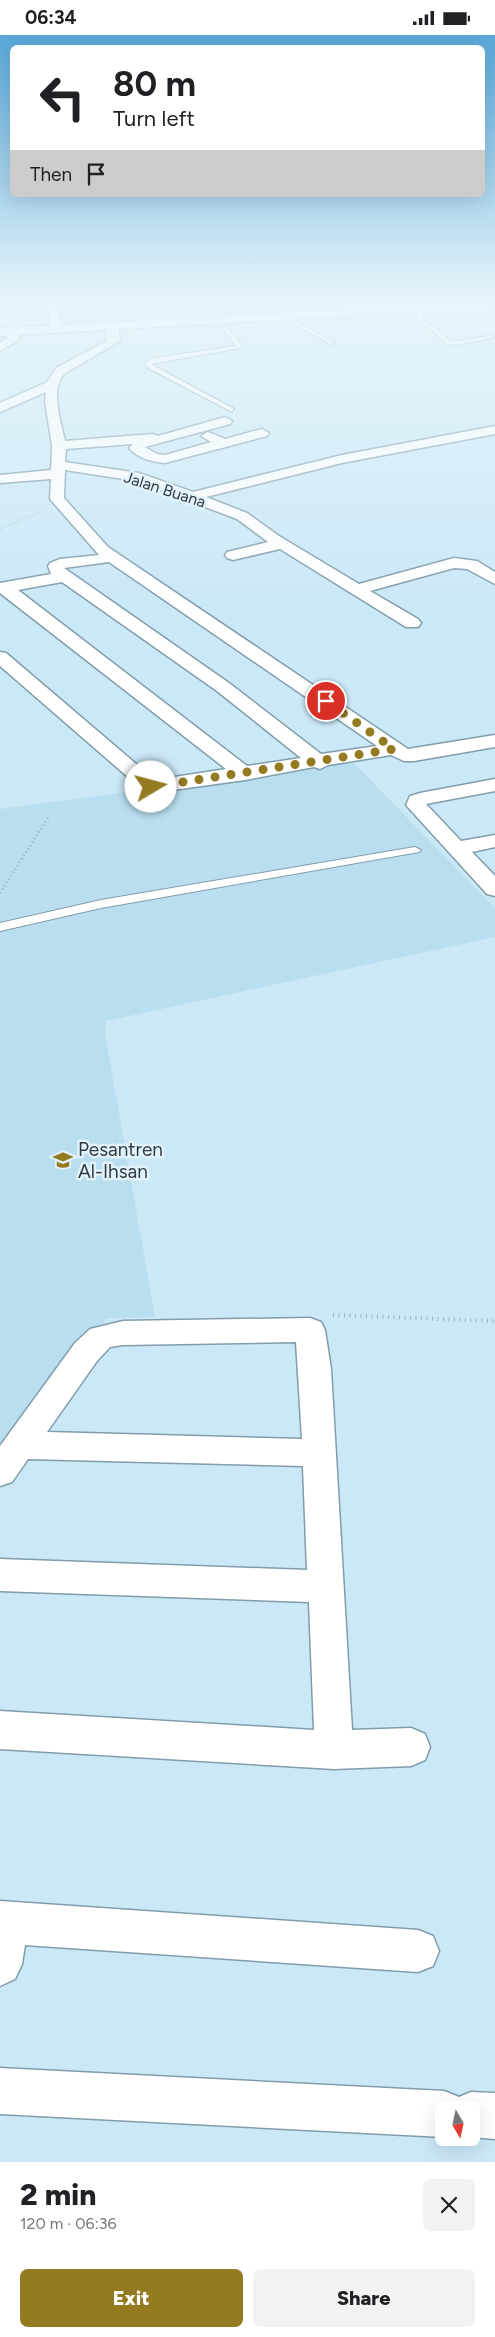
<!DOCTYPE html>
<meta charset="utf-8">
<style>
body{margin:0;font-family:Figtree,sans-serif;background:#f2f2f2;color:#202124;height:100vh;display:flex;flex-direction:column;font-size:19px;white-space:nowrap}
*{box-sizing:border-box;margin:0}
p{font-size:16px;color:#757577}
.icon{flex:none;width:28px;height:28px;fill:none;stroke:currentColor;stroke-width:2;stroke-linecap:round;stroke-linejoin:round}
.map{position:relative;height:2127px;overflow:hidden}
.side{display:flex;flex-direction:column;background:#fff;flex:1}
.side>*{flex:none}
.top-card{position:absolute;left:10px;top:10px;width:475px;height:152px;border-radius:8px;box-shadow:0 5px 20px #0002;background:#fff;color:#202124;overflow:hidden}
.needle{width:32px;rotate:171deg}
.tools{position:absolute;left:435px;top:2066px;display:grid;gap:10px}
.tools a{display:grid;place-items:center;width:45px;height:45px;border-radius:8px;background:#fff;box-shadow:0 5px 20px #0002;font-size:25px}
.pin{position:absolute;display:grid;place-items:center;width:42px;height:42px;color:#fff;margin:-21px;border:2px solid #fff;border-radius:50%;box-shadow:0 1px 5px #0007}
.me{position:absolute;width:55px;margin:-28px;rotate:82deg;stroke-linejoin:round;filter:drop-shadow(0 0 4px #0008)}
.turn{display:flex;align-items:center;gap:18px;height:105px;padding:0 20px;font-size:22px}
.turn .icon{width:65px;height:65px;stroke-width:2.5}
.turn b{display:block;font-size:35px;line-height:42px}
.then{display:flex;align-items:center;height:48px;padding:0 20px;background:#0003;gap:10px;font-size:19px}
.round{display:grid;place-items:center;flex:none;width:52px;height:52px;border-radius:8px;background:#f2f2f2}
.head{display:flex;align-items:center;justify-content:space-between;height:85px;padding:0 20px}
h1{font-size:30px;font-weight:800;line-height:38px}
.button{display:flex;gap:10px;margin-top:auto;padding:10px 20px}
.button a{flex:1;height:58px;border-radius:8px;background:#947b22;color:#fff;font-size:20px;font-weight:800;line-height:58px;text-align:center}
.button a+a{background:#f2f2f2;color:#202124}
.status{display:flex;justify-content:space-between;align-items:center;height:35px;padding:0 25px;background:#fff;direction:ltr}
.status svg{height:14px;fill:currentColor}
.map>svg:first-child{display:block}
</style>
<div class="status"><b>06:34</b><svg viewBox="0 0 49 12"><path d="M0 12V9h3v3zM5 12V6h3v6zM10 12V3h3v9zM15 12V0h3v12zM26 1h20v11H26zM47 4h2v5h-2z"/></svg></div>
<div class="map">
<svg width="495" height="2127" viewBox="0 0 495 2127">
<rect width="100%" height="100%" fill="#cbe8f7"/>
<!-- built -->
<path fill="#b8deef" d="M 353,727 L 495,873 L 495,902 L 106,986 L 105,999 L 155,1282 L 107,1283 L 0,1426 L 0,774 Z"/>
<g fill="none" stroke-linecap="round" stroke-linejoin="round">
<defs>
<g id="service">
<path d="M 418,273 L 423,274 L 424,281 L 422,284 L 436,293 L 449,305 L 458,306 L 492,300 L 495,302 L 458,310 L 447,309 L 432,295 L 416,285 Z"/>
<path d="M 281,280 L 285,280 L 335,308 L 330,309 L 281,282 Z"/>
<path d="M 220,283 L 242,310 L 240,313 L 151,329 L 234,374 L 232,377 L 148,333 L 145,328 L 154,323 L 236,311 L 217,285 Z"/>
<path d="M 415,812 L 421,815 L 419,817 L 101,873 L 0,896 L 0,888 L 101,865 Z"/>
</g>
<g id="minor">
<path d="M 53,271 L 58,274 L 63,294 L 57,297 L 51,294 L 48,274 Z"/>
<path d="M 112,288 L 118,291 L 120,305 L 118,307 L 64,339 C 50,355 61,387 65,406 L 153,399 L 158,401 L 225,382 L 232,386 L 230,389 L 145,412 L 157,419 L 165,420 L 211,407 L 201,401 L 208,397 L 225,404 L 262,394 L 269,398 L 267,401 L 165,428 C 152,427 138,423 129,413 L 133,409 L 66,414 L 65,427 L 139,438 L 193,457 L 342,420 L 495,391 L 495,399 L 342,428 L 206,462 L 247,478 L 279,501 L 359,549 L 454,523 L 477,526 L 495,537 L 495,549 L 467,534 L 454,533 L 370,556 L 418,584 L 421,588 L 418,592 L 406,592 L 280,514 L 233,525 L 227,523 L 225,520 L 227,517 L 268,507 L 237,484 L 136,446 L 65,435 L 64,463 L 108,512 L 408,714 L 495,700 L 495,712 L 414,726 L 404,726 L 391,720 L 328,730 L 320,734 L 314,732 L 245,745 L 151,758 L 144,756 L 0,631 L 0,617 L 6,618 L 155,745 L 226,734 L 0,558 L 0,548 L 51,539 L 48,531 L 50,528 L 60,524 L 99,520 L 50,464 L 51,444 L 0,448 L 0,440 L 51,435 L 52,411 L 45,366 L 46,357 L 0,377 L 0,368 L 47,347 L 56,333 L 107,306 L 106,291 ZM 109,527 L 377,711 L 321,719 L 229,648 L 64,533 ZM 62,547 L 217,656 L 301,723 L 247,731 L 18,555 Z"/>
<path d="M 14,293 L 20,296 L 19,305 L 0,316 L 0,308 L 7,303 L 8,296 Z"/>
<path d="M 495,744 L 495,756 L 426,769 L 461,806 L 495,800 L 495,812 L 472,817 L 495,841 L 495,861 L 487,859 L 406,770 L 410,761 L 420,758 Z"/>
<path d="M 310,1283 L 321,1287 L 325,1295 L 331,1334 L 352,1695 L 411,1693 L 425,1699 L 430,1712 L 425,1725 L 411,1731 L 334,1734 L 0,1714 L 0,1676 L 314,1695 L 309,1567 L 0,1556 L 0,1524 L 307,1535 L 303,1431 L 28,1424 L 12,1447 L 0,1451 L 0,1411 L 75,1308 L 90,1294 L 123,1286 ZM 296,1307 L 302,1404 L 47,1397 L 97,1326 L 110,1312 L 123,1310 Z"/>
<path d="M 0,1866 L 418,1895 L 433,1901 L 439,1916 L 433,1931 L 418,1937 L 25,1910 L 22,1929 L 15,1944 L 0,1951 Z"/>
<path d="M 0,2033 L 444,2056 L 459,2062 L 471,2057 L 495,2058 L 495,2104 L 470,2102 L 471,2075 L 444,2075 L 444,2102 L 0,2079 Z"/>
</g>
<path id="trunk" d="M 469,268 L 495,268 L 495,273 L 0,301 L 0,293 Z"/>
</defs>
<!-- service casing -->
<use href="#service" stroke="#819daa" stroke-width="2"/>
<!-- minor casing -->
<use href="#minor" stroke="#819daa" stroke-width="3"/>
<!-- trunk casing -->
<use href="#trunk" stroke="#819daa" stroke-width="2"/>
<!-- path-far2 -->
<path stroke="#9bb3bf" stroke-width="2" stroke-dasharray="0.5 2.5" stroke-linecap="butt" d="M 0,494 L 42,476"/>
<!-- path-far1 -->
<path stroke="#9bb3bf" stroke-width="2.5" stroke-dasharray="1 3" stroke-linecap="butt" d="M 0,858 L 48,783"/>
<!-- path -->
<path stroke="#9bb3bf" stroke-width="4" stroke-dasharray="1 4.5" stroke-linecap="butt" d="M 333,1280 L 495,1286"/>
<!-- service -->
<use href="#service" fill="#fff" fill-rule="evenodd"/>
<!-- minor -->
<use href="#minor" fill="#fff" fill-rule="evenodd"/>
<!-- trunk -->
<use href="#trunk" fill="#fff" fill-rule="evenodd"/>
</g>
<!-- sky -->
<linearGradient id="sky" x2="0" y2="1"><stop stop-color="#57a7d8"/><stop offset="0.47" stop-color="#e8f5fb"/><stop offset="1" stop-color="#e8f5fb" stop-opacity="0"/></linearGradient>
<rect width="495" height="566" fill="url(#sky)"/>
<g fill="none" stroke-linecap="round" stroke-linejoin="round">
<!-- route -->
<path stroke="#947b22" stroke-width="9" stroke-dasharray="0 16.2" d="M 151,752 L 394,714 L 326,666"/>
</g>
<!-- icons -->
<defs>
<symbol id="school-bare" viewBox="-9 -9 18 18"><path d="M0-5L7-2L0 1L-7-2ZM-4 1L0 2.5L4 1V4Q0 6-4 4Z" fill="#947b22" stroke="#e2f3fc" stroke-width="2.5" paint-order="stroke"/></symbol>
</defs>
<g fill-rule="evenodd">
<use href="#school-bare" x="49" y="1111" width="28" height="28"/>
</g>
<g text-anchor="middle" stroke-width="5" stroke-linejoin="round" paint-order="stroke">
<!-- far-street labels -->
<g font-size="16" fill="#313c42" stroke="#e2f3fc">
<text transform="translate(165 454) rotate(18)" y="6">Jalan Buana</text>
</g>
<!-- poi labels -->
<g font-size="19" fill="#313c42" stroke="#e2f3fc" text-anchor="start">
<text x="78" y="1121">Pesantren<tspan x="78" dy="22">Al-Ihsan</tspan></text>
</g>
</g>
</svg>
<div class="tools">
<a><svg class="needle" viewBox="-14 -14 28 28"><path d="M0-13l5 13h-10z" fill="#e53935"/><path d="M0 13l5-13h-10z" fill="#757577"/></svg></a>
</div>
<div class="pin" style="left:326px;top:666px;background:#d93025"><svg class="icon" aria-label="arrive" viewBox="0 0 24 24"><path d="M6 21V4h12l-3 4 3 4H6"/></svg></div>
<svg class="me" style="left:151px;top:752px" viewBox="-20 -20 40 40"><circle r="19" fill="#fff"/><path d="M0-13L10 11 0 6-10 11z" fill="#947b22"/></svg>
<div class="top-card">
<div class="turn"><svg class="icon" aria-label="left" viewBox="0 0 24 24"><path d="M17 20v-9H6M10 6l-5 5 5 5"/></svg><div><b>80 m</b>Turn left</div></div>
<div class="then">Then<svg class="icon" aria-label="arrive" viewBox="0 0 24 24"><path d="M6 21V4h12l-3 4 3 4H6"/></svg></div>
</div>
</div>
<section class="side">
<div class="head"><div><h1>2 min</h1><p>120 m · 06:36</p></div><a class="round"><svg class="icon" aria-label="close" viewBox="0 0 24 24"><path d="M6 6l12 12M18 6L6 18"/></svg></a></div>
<div class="button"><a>Exit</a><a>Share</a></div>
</section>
